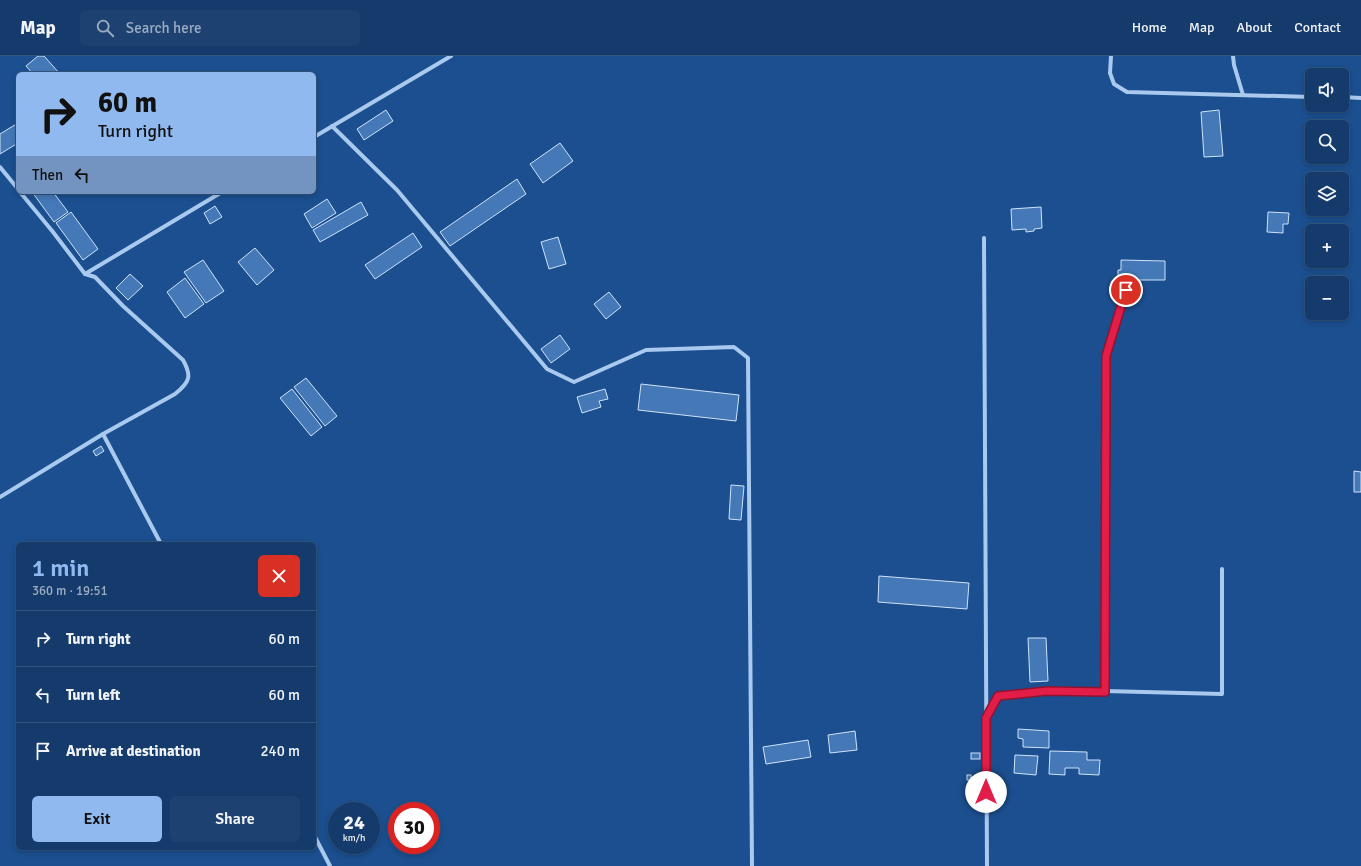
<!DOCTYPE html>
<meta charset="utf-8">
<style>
body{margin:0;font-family:Signika,sans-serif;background:#1d4271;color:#f1f3f6;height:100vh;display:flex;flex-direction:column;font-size:15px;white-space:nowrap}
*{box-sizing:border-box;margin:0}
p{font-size:13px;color:#9dadc1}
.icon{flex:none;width:22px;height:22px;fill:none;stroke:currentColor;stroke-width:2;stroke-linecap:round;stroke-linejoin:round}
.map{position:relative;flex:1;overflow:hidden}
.drawer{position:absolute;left:16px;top:486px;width:300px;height:308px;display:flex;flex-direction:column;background:#143b6b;border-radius:6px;box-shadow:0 2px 6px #0003,0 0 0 1px #33557e}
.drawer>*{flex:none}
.hud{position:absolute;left:16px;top:16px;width:300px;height:122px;border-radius:6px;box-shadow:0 2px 6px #0003,0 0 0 1px #33557e;background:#90b9f0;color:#111;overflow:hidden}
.controls{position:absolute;left:1305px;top:12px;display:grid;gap:8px}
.controls a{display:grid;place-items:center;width:44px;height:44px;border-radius:6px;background:#143b6b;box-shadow:0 2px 6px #0003,0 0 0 1px #33557e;font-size:20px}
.speed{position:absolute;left:328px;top:746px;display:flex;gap:8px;font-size:20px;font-weight:700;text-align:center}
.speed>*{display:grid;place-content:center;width:52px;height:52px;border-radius:50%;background:#143b6b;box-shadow:0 2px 6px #0003,0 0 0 1px #33557e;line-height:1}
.speed small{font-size:10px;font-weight:400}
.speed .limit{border:6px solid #d22;background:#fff;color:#111}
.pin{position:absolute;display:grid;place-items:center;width:34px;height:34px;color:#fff;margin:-17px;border:2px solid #fff;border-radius:50%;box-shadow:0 1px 4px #0007}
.me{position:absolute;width:44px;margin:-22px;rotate:0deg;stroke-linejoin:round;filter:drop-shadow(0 0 3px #0008)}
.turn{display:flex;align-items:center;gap:14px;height:84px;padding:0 16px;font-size:18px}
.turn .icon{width:52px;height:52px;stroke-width:2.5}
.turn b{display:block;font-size:28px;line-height:34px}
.then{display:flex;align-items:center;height:38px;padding:0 16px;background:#0003;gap:8px;font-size:15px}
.round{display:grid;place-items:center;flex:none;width:42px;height:42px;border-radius:6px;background:#1d4271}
.headline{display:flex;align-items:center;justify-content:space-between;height:68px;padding:0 16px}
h1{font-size:24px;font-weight:600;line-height:30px;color:#90b9f0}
.primary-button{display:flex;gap:8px;margin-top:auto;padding:8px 16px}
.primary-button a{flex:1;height:46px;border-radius:6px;background:#90b9f0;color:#111;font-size:16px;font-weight:600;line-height:46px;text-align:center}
.primary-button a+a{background:#1d4271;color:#f1f3f6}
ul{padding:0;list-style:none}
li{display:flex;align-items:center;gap:12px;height:56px;padding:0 16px;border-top:1px solid #33557e}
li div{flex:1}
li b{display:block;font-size:15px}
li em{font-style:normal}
header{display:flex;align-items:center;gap:24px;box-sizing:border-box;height:56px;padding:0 20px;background:#143b6b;border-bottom:1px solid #33557e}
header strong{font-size:19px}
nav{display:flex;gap:22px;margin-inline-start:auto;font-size:14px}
.search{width:280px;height:36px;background:#1d4271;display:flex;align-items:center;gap:10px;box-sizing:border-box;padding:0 14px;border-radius:6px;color:#9dadc1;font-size:15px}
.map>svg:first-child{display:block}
</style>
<header>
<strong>Map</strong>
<div class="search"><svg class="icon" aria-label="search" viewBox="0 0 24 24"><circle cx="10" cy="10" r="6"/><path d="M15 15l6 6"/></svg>Search here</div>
<nav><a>Home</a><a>Map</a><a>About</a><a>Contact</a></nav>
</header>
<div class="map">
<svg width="1361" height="810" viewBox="0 0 1361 810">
<rect width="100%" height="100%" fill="#1b4f8f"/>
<!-- building -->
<g fill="#4478b7" stroke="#cfe3fa">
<path d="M 38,0 L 44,0 L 60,18 L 33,18 L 26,10 Z"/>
<path d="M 386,54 L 393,65 L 364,84 L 357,73 Z"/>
<path d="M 1219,54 L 1223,100 L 1204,101 L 1201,56 Z"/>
<path d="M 18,67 L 18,87 L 0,98 L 0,78 Z"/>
<path d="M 560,87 L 573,105 L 543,127 L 530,108 Z"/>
<path d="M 517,123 L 526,138 L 450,190 L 440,176 Z"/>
<path d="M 32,136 L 53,136 L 68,156 L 54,166 Z"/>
<path d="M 327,143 L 336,157 L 312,172 L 304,158 Z"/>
<path d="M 361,146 L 368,159 L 320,186 L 313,174 Z"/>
<path d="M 215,150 L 222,161 L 210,168 L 204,157 Z"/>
<path d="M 1041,151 L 1042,172 L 1034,173 L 1034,175 L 1026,176 L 1026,173 L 1012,174 L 1011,153 Z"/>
<path d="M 71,156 L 98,193 L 83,204 L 56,167 Z"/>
<path d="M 1268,156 L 1289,157 L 1288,168 L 1283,168 L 1283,177 L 1267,176 Z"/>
<path d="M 413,177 L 422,191 L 375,223 L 365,209 Z"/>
<path d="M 558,181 L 566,208 L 549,213 L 541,186 Z"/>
<path d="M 255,192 L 274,214 L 257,229 L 238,206 Z"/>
<path d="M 203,204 L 224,235 L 206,247 L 184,216 Z"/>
<path d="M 1121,204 L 1165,205 L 1165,224 L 1118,224 L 1118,214 L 1121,214 Z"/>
<path d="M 130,218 L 143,230 L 128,244 L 116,232 Z"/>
<path d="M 185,222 L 204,248 L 185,262 L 167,236 Z"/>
<path d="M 609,236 L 621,251 L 606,263 L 594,248 Z"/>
<path d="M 560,279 L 570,293 L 551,307 L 541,293 Z"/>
<path d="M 306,322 L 337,360 L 325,370 L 294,331 Z"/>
<path d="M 641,328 L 739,339 L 736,365 L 638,354 Z"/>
<path d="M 292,333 L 322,371 L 311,380 L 280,342 Z"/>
<path d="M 605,333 L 608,343 L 599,345 L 601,351 L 582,357 L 577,341 Z"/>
<path d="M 101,390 L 104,395 L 96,400 L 93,395 Z"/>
<path d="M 1354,415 L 1361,416 L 1361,436 L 1354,436 Z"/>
<path d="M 731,429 L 744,430 L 741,464 L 729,463 Z"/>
<path d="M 879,520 L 969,527 L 967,553 L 878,546 Z"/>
<path d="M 1028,582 L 1046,582 L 1048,625 L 1030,626 Z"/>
<path d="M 1018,673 L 1049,675 L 1049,692 L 1023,691 L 1023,683 L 1018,682 Z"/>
<path d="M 855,675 L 857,694 L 830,697 L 828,679 Z"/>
<path d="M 808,684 L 811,701 L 766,708 L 763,691 Z"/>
<path d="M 1050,695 L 1087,696 L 1087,704 L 1100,704 L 1099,719 L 1079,718 L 1079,712 L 1065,712 L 1065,719 L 1049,718 Z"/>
<rect x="971" y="697" width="9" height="6"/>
<path d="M 1015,699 L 1038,700 L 1036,719 L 1014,717 Z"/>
<rect x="967" y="719" width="4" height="5"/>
<path d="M 971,734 L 979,734 L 978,746 L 971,746 Z"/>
</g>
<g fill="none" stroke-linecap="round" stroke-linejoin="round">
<!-- street -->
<g stroke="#a9c9ee" stroke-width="4">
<path d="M 1111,0 L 1110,17 L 1114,28 L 1127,36 L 1312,41"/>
<path d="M 1233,0 L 1234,9 L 1243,39"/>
<path d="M 1342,41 L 1361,42"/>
<path d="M 332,70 L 397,134 L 547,313 L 574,326 L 646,294 L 734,291 L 748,302 L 752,810"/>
<path d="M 314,81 L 451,0"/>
<path d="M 0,111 L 18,133"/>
<path d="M 984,182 L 987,810"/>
<path d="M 85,218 L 222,136"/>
<path d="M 103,378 L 161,488"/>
<path d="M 0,441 L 103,378 L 175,338 C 190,326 192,320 183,304 L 123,250 L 95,221 L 85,218 L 53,176 L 20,136"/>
<path d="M 1105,635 L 1222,638 L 1222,513"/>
<path d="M 986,662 L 998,640 L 1047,635 L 1105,635 L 1106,300 L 1126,234"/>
<path d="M 314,779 L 330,810"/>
</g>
</g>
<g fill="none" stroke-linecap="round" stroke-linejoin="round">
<defs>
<path id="route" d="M 986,736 L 986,662 L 998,640 L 1047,635 L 1105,636 L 1106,300 L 1126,234"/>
</defs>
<!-- route casing -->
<use href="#route" stroke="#92132f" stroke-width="10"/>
<!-- route -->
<use href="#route" stroke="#e11d48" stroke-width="7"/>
</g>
</svg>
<div class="controls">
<a><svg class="icon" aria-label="sound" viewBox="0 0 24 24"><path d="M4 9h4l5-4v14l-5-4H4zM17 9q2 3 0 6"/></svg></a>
<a><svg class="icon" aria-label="search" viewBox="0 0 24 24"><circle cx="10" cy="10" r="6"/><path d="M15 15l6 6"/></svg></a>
<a><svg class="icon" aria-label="layers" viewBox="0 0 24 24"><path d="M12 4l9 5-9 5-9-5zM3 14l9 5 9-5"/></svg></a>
<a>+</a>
<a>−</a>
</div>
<div class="speed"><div>24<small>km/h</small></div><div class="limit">30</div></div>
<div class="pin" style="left:1126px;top:234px;background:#d93025"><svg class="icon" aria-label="arrive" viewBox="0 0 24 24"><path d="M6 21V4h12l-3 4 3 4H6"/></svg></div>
<svg class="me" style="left:986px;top:736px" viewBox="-20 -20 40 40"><circle r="19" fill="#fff"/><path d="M0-13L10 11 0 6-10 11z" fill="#e11d48"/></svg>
<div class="hud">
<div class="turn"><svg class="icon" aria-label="right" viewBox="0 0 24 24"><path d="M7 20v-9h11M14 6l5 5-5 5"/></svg><div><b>60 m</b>Turn right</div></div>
<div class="then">Then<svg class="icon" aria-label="left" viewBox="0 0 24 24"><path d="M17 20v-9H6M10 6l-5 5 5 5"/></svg></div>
</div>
<section class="drawer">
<div class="headline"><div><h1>1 min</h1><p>360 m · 19:51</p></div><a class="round" style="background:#d93025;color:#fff"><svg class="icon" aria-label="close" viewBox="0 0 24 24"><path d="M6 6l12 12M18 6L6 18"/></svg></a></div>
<ul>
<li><svg class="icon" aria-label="right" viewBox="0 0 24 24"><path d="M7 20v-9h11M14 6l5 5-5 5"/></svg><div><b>Turn right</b></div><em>60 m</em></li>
<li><svg class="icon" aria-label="left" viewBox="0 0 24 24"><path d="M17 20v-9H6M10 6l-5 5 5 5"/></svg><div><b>Turn left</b></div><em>60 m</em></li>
<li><svg class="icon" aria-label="arrive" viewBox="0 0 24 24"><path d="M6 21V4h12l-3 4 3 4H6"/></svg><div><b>Arrive at destination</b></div><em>240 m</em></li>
</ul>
<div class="primary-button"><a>Exit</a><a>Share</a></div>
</section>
</div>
